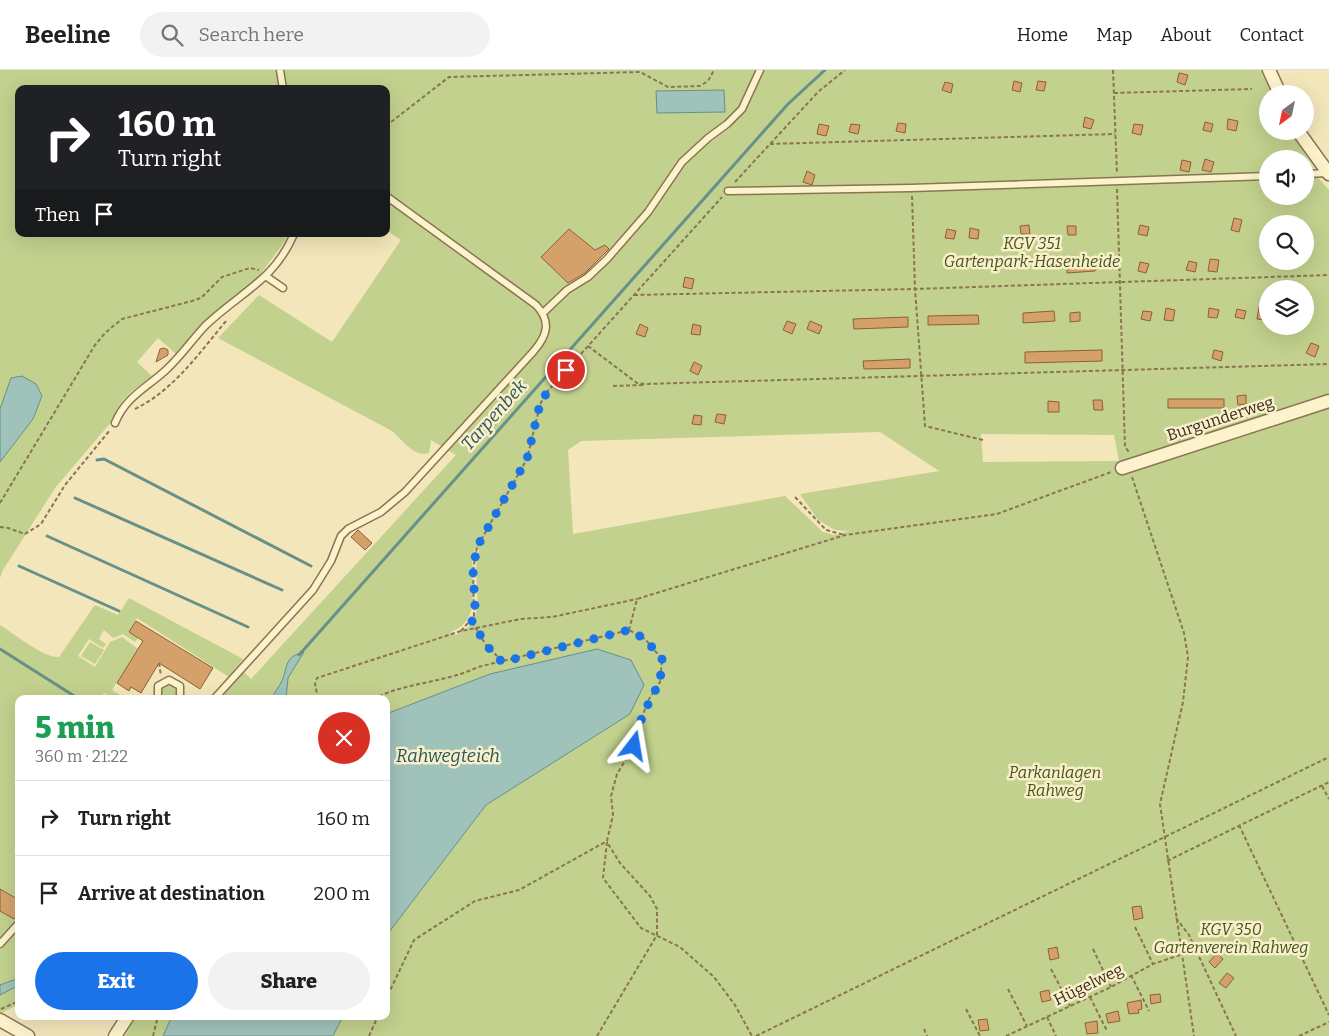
<!DOCTYPE html>
<meta charset="utf-8">
<style>
body{margin:0;font-family:Bitter,serif;background:#f2f2f2;color:#202124;height:100vh;display:flex;flex-direction:column;font-size:19px;white-space:nowrap}
*{box-sizing:border-box;margin:0}
p{font-size:16px;color:#757577}
.icon{flex:none;width:28px;height:28px;fill:none;stroke:currentColor;stroke-width:2;stroke-linecap:round;stroke-linejoin:round}
.map{position:relative;flex:1;overflow:hidden}
.panel{position:absolute;left:15px;top:625px;width:375px;height:325px;display:flex;flex-direction:column;background:#fff;border-radius:10px;box-shadow:0 5px 20px #0002}
.panel>*{flex:none}
.guide{position:absolute;left:15px;top:15px;width:375px;height:152px;border-radius:10px;box-shadow:0 5px 20px #0002;background:#202124;color:#fff;overflow:hidden}
.needle{width:32px;rotate:213deg}
.controls{position:absolute;left:1259px;top:15px;display:grid;gap:10px}
.controls a{display:grid;place-items:center;width:55px;height:55px;border-radius:50%;background:#fff;box-shadow:0 5px 20px #0002;font-size:25px}
.pin{position:absolute;display:grid;place-items:center;width:42px;height:42px;color:#fff;margin:-21px;border:2px solid #fff;border-radius:50%;box-shadow:0 1px 5px #0007}
.me{position:absolute;width:55px;margin:-28px;rotate:14deg;stroke-linejoin:round;filter:drop-shadow(0 0 4px #0008)}
.turn{display:flex;align-items:center;gap:18px;height:105px;padding:0 20px;font-size:22px}
.turn .icon{width:65px;height:65px;stroke-width:2.5}
.turn b{display:block;font-size:35px;line-height:42px}
.then{display:flex;align-items:center;height:48px;padding:0 20px;background:#0003;gap:10px;font-size:19px}
.round{display:grid;place-items:center;flex:none;width:52px;height:52px;border-radius:26px;background:#f2f2f2}
.headline{display:flex;align-items:center;justify-content:space-between;height:85px;padding:0 20px}
h1{font-size:30px;font-weight:800;line-height:38px;color:#1e9e55}
.primary-button{display:flex;gap:10px;margin-top:auto;padding:10px 20px}
.primary-button a{flex:1;height:58px;border-radius:30px;background:#1a73e8;color:#fff;font-size:20px;font-weight:800;line-height:58px;text-align:center}
.primary-button a+a{background:#f2f2f2;color:#202124}
ul{padding:0;list-style:none}
li{display:flex;align-items:center;gap:15px;height:75px;padding:0 20px;border-top:1px solid #e0e0e0}
li div{flex:1}
li b{display:block;font-size:19px}
li em{font-style:normal}
header{display:flex;align-items:center;gap:30px;box-sizing:border-box;height:70px;padding:0 25px;background:#fff;border-bottom:1px solid #e0e0e0}
header strong{font-size:24px}
nav{display:flex;gap:28px;margin-inline-start:auto;font-size:18px}
.search{width:350px;height:45px;background:#f2f2f2;display:flex;align-items:center;gap:12px;box-sizing:border-box;padding:0 18px;border-radius:28px;color:#757577;font-size:19px}
.map>svg:first-child{display:block}
</style>
<header>
<strong>Beeline</strong>
<div class="search"><svg class="icon" aria-label="search" viewBox="0 0 24 24"><circle cx="10" cy="10" r="6"/><path d="M15 15l6 6"/></svg>Search here</div>
<nav><a>Home</a><a>Map</a><a>About</a><a>Contact</a></nav>
</header>
<div class="map">
<svg width="1329" height="966" viewBox="0 0 1329 966">
<rect width="100%" height="100%" fill="#f2e6ba"/>
<!-- green -->
<g fill="#c2d18d" fill-rule="evenodd">
<path d="M 0,0 L 756,0 L 740,37 L 726,52 L 706,65 L 679,90 L 647,141 L 611,181 L 605,175 L 595,180 L 569,160 L 541,186 L 569,214 L 554,229 L 556,237 C 571,219 591,210 607,193 C 636,163 656,124 684,94 C 703,74 728,62 744,41 C 754,29 756,13 764,0 L 1265,0 L 1276,24 L 1268,24 L 1268,61 L 1294,61 L 1305,75 L 1303,81 L 1313,98 L 1310,99 L 1329,120 L 1329,966 L 333,966 L 343,946 L 386,946 L 386,866 L 486,735 L 630,644 L 490,604 L 386,644 L 386,629 L 220,629 L 244,602 L 251,609 L 456,385 L 431,370 L 429,383 C 415,388 402,370 392,361 L 218,268 L 259,225 L 332,272 L 401,170 L 386,160 L 386,19 L 19,19 L 19,164 L 286,164 L 285,171 L 254,213 L 204,252 L 176,284 L 158,268 L 137,292 L 153,307 C 132,320 121,327 112,351 L 55,418 L 3,500 L 0,508 L 0,392 L 33,349 L 42,326 L 12,308 L 0,339 ZM 1268,89 L 1305,89 L 1305,126 L 1268,126 ZM 1268,154 L 1305,154 L 1305,191 L 1268,191 ZM 1268,219 L 1305,219 L 1305,256 L 1268,256 ZM 880,362 L 939,401 L 800,424 L 818,450 L 835,460 L 849,461 L 834,465 L 823,462 L 785,426 L 573,464 L 568,380 L 581,371 ZM 981,364 L 1114,365 L 1119,391 L 983,392 ZM 475,478 L 479,480 C 469,509 493,552 455,565 L 450,562 C 487,550 465,508 475,478 Z"/>
<path d="M 129,528 L 243,589 L 229,607 L 137,548 L 129,562 L 138,568 L 135,572 L 123,564 L 113,568 L 104,560 L 99,569 L 106,574 L 103,578 L 89,569 L 78,586 L 95,597 L 110,572 L 122,567 L 138,579 L 112,620 L 126,629 L 113,629 L 104,623 L 100,629 L 19,629 L 19,934 L 0,944 L 0,555 C 13,563 45,589 59,587 L 95,535 L 118,545 Z"/>
<path d="M 90,572 L 104,580 L 95,594 L 81,586 Z"/>
<circle cx="169" cy="622" r="7"/>
<path d="M 136,946 L 172,946 L 163,966 L 125,966 Z"/>
</g>
<!-- water -->
<g fill="#9fc2bb" stroke="#669089">
<path d="M 724,20 L 725,42 L 657,43 L 656,21 Z"/>
<path d="M 22,306 L 36,314 L 42,326 L 33,349 L 0,392 L 0,339 L 11,308 Z"/>
<path d="M 597,579 L 631,590 L 644,615 L 630,644 L 486,735 L 386,866 L 386,644 L 490,604 Z"/>
<path d="M 304,582 L 288,608 L 286,629 L 271,629 C 274,623 279,617 282,611 C 288,596 284,587 304,582 Z"/>
<path d="M 19,908 L 19,915 L 0,925 L 0,915 Z"/>
<path d="M 172,946 L 343,946 L 333,966 L 163,966 Z"/>
</g>
<g fill="none" stroke-linecap="round" stroke-linejoin="round">
<!-- stream -->
<g stroke="#669089" stroke-width="3">
<path d="M 97,390 L 104,389 L 311,496"/>
<path d="M 75,428 L 282,520"/>
<path d="M 47,466 L 248,557"/>
<path d="M 19,496 L 119,541"/>
<path d="M 0,579 L 79,629"/>
<path d="M 299,585 L 788,34 L 825,0"/>
</g>
</g>
<!-- building -->
<g fill="#d4a16b" stroke="#8c6036">
<path d="M 1179,3 L 1188,5 L 1185,15 L 1177,12 Z"/>
<path d="M 1014,11 L 1022,13 L 1020,22 L 1012,20 Z"/>
<path d="M 1038,11 L 1046,12 L 1044,21 L 1036,20 Z"/>
<path d="M 945,12 L 953,14 L 951,23 L 942,20 Z"/>
<path d="M 1085,47 L 1094,50 L 1091,59 L 1083,57 Z"/>
<path d="M 1228,49 L 1238,51 L 1236,61 L 1227,59 Z"/>
<path d="M 1205,52 L 1213,54 L 1211,62 L 1203,60 Z"/>
<path d="M 898,53 L 906,54 L 905,63 L 896,61 Z"/>
<path d="M 819,54 L 829,56 L 826,66 L 817,64 Z"/>
<path d="M 851,54 L 860,55 L 858,64 L 849,62 Z"/>
<path d="M 1134,54 L 1143,55 L 1141,65 L 1132,63 Z"/>
<path d="M 1205,89 L 1214,92 L 1211,102 L 1202,100 Z"/>
<path d="M 1182,90 L 1191,92 L 1189,102 L 1180,100 Z"/>
<path d="M 807,101 L 815,105 L 812,115 L 803,112 Z"/>
<path d="M 1234,148 L 1242,150 L 1239,162 L 1231,160 Z"/>
<path d="M 1029,155 L 1030,164 L 1021,164 L 1020,156 Z"/>
<path d="M 1140,155 L 1149,157 L 1147,166 L 1138,164 Z"/>
<path d="M 1067,156 L 1076,156 L 1076,165 L 1068,165 Z"/>
<path d="M 970,158 L 979,160 L 978,169 L 969,168 Z"/>
<path d="M 569,159 L 595,180 L 605,175 L 609,179 L 585,203 L 568,213 L 541,187 Z"/>
<path d="M 947,159 L 956,161 L 954,169 L 945,168 Z"/>
<path d="M 1210,189 L 1219,190 L 1217,202 L 1208,201 Z"/>
<path d="M 1189,191 L 1197,193 L 1195,202 L 1186,200 Z"/>
<path d="M 1140,192 L 1149,194 L 1146,203 L 1138,201 Z"/>
<path d="M 1067,194 L 1095,194 L 1095,201 L 1067,203 Z"/>
<path d="M 685,207 L 694,209 L 692,219 L 683,217 Z"/>
<path d="M 1259,237 L 1268,239 L 1266,250 L 1257,249 Z"/>
<path d="M 1166,238 L 1175,240 L 1173,251 L 1164,250 Z"/>
<path d="M 1209,238 L 1219,240 L 1217,248 L 1208,247 Z"/>
<path d="M 1237,239 L 1246,241 L 1244,249 L 1235,247 Z"/>
<path d="M 1054,241 L 1055,251 L 1023,253 L 1023,243 Z"/>
<path d="M 1143,241 L 1152,242 L 1150,251 L 1141,249 Z"/>
<path d="M 1080,242 L 1080,251 L 1070,252 L 1070,243 Z"/>
<path d="M 978,245 L 979,254 L 928,255 L 928,246 Z"/>
<path d="M 908,247 L 908,257 L 854,259 L 853,249 Z"/>
<path d="M 787,251 L 796,254 L 792,264 L 783,260 Z"/>
<path d="M 810,251 L 822,256 L 819,264 L 807,259 Z"/>
<path d="M 640,254 L 648,258 L 645,267 L 636,264 Z"/>
<path d="M 693,254 L 701,256 L 700,265 L 691,264 Z"/>
<path d="M 1311,273 L 1319,276 L 1315,287 L 1306,283 Z"/>
<path d="M 164,278 L 168,280 L 168,285 L 156,292 L 160,279 Z"/>
<path d="M 1102,280 L 1102,291 L 1025,293 L 1025,282 Z"/>
<path d="M 1214,280 L 1223,282 L 1221,291 L 1212,288 Z"/>
<path d="M 910,289 L 910,298 L 864,299 L 863,291 Z"/>
<path d="M 694,292 L 702,296 L 698,305 L 690,301 Z"/>
<path d="M 1246,325 L 1246,334 L 1238,335 L 1237,326 Z"/>
<rect x="1168" y="329" width="56" height="9"/>
<path d="M 1093,330 L 1102,330 L 1103,340 L 1094,340 Z"/>
<path d="M 1048,331 L 1059,332 L 1059,342 L 1048,342 Z"/>
<path d="M 717,344 L 726,345 L 724,354 L 715,352 Z"/>
<path d="M 694,345 L 702,346 L 701,355 L 692,354 Z"/>
<path d="M 358,460 L 372,473 L 365,480 L 351,467 Z"/>
<path d="M 136,551 L 213,598 L 200,619 L 159,593 L 141,623 L 131,617 L 129,621 L 117,613 L 143,571 L 129,562 Z"/>
<path d="M 0,819 L 19,830 L 19,841 L 14,849 L 0,841 Z"/>
<path d="M 1141,836 L 1143,848 L 1134,850 L 1132,837 Z"/>
<path d="M 1057,877 L 1059,888 L 1050,890 L 1048,879 Z"/>
<path d="M 1217,883 L 1223,889 L 1215,898 L 1209,892 Z"/>
<path d="M 1227,903 L 1234,908 L 1226,918 L 1219,913 Z"/>
<path d="M 1049,920 L 1051,930 L 1042,932 L 1040,922 Z"/>
<path d="M 1160,924 L 1161,932 L 1151,934 L 1150,925 Z"/>
<path d="M 1141,930 L 1142,939 L 1138,940 L 1139,943 L 1129,944 L 1127,933 Z"/>
<path d="M 1118,941 L 1120,951 L 1108,953 L 1106,944 Z"/>
<path d="M 987,949 L 989,960 L 980,961 L 978,950 Z"/>
<path d="M 1097,951 L 1098,963 L 1087,964 L 1085,953 Z"/>
</g>
<g fill="none" stroke-linecap="round" stroke-linejoin="round">
<defs>
<g id="lane">
<path d="M 280,0 L 283,19"/>
<path d="M 1305,104 L 1328,103"/>
<path d="M 728,121 L 911,118 L 1268,106"/>
<path d="M 267,207 L 283,218"/>
<path d="M 543,243 L 567,220 L 588,207 L 607,189 L 648,142 L 682,92 L 708,68 L 727,54 L 742,39 L 760,0"/>
<path d="M 115,353 C 126,326 147,318 167,299 C 181,286 192,270 205,256 C 239,223 274,211 294,164"/>
<path d="M 158,629 L 158,616 L 169,610 L 180,616 L 180,629"/>
<path d="M 214,629 L 313,520 L 331,491 L 341,466 L 348,459 L 381,442 L 405,422 L 533,282 C 547,266 552,252 536,235 L 386,126"/>
<path d="M 0,874 L 19,853"/>
</g>
<g id="street">
<path d="M 1269,0 L 1280,24"/>
<path d="M 1298,61 L 1329,104"/>
<path d="M 1122,398 L 1329,331"/>
<path d="M 0,950 L 28,966"/>
<path d="M 115,966 L 128,946"/>
</g>
</defs>
<!-- lane casing -->
<use href="#lane" stroke="#8a7553" stroke-width="9"/>
<!-- street casing -->
<use href="#street" stroke="#8a7553" stroke-width="15"/>
<!-- path -->
<g stroke="#8a7553" stroke-width="2" stroke-dasharray="4 2.5" stroke-linecap="butt">
<path d="M 1113,0 L 1117,104"/>
<path d="M 1114,23 L 1252,19"/>
<path d="M 386,56 L 449,7 L 640,2 L 668,17 L 700,16 L 708,11 L 714,0"/>
<path d="M 770,74 L 1115,64"/>
<path d="M 735,112 L 818,22 L 845,0"/>
<path d="M 1117,119 L 1125,377 L 1129,382"/>
<path d="M 912,126 L 915,219 L 925,356 L 983,370"/>
<path d="M 634,225 L 915,219 L 1329,205"/>
<path d="M 588,276 L 637,313 L 645,314 L 1329,294"/>
<path d="M 613,316 L 643,315"/>
<path d="M 135,339 C 174,320 199,283 227,250"/>
<path d="M 1132,407 L 1184,563 L 1188,587 L 1183,632 L 1160,734 L 1194,966"/>
<path d="M 795,427 L 826,460 L 845,465"/>
<path d="M 0,433 L 95,275 L 106,262 L 122,249 L 192,231 L 201,228 L 222,207 L 250,198 L 259,200"/>
<path d="M 0,457 L 8,458 L 25,464 L 41,454 L 65,415 L 110,360"/>
<path d="M 472,552 L 486,575 L 502,591"/>
<path d="M 629,560 L 637,529 L 845,465 L 997,444 L 1111,402"/>
<path d="M 461,561 L 474,546 L 473,500 L 477,477 L 527,389 L 540,335 L 545,324 L 722,127"/>
<path d="M 159,593 L 161,606"/>
<path d="M 318,629 L 315,614 L 317,608 L 461,561 L 521,549 L 552,547 L 637,529"/>
<path d="M 373,629 C 406,612 445,613 478,597 L 629,560 L 645,569 L 662,589 L 660,612 L 649,629 L 638,657 L 634,676 L 617,704 L 611,726 L 613,745 L 607,771 L 519,820 L 475,831 L 414,870 L 386,929"/>
<path d="M 1322,716 L 1329,729"/>
<path d="M 1239,755 L 1329,945"/>
<path d="M 607,772 L 603,808 L 641,858 L 680,877 L 714,907 L 735,935 L 752,966"/>
<path d="M 1167,791 L 1329,712"/>
<path d="M 1176,848 L 1189,865 L 1236,966"/>
<path d="M 1135,857 L 1153,894"/>
<path d="M 1093,879 L 1111,917"/>
<path d="M 1051,899 L 1070,936"/>
<path d="M 1131,905 L 1149,941"/>
<path d="M 1008,919 L 1027,956"/>
<path d="M 1090,927 L 1107,961"/>
<path d="M 1,939 L 19,931"/>
<path d="M 966,939 L 980,966"/>
<path d="M 1047,947 L 1056,966"/>
<path d="M 924,959 L 927,966"/>
<path d="M 153,966 L 158,946"/>
<path d="M 369,966 L 378,946"/>
<path d="M 597,966 L 657,865 L 657,839 L 650,826 L 620,793 L 607,772"/>
<path d="M 756,966 L 1329,687"/>
<path d="M 1006,966 L 1111,917 L 1153,894 L 1180,885"/>
<path d="M 1299,966 L 1329,952"/>
</g>
<!-- lane -->
<use href="#lane" stroke="#fcf3cd" stroke-width="6"/>
<!-- street -->
<use href="#street" stroke="#fcf3cd" stroke-width="12"/>
</g>
<g fill="none" stroke-linecap="round" stroke-linejoin="round">
<!-- route -->
<path stroke="#1a73e8" stroke-width="9" stroke-dasharray="0 16.2" d="M 566,300 L 546,324 L 540,334 L 527,389 L 477,477 L 473,500 L 475,536 L 472,551 L 486,575 L 502,592 L 629,560 L 645,569 L 662,589 L 660,612 L 650,630 L 638,657 L 634,676"/>
</g>
<g text-anchor="middle" stroke-width="5" stroke-linejoin="round" paint-order="stroke">
<!-- park labels -->
<g font-size="16" font-style="italic" fill="#43561e" stroke="#f9efca">
<text x="1032" y="179">KGV 351<tspan x="1032" dy="18">Gartenpark-Hasenheide</tspan></text>
<text x="1055" y="708">Parkanlagen<tspan x="1055" dy="18">Rahweg</tspan></text>
<text x="1231" y="865">KGV 350<tspan x="1231" dy="18">Gartenverein Rahweg</tspan></text>
</g>
<!-- street labels -->
<g font-size="16" fill="#372b19" stroke="#f9efca">
<text transform="translate(1220 348) rotate(-18)" y="6">Burgunderweg</text>
<text transform="translate(1088 914) rotate(-26)" y="6">Hügelweg</text>
</g>
<!-- water labels -->
<g font-size="18" font-style="italic" fill="#275759" stroke="#f9efca">
<text transform="translate(494 345) rotate(-48)" y="6">Tarpenbek</text>
<text x="448" y="692">Rahwegteich</text>
</g>
</g>
</svg>
<div class="controls">
<a><svg class="needle" viewBox="-14 -14 28 28"><path d="M0-13l5 13h-10z" fill="#e53935"/><path d="M0 13l5-13h-10z" fill="#757577"/></svg></a>
<a><svg class="icon" aria-label="sound" viewBox="0 0 24 24"><path d="M4 9h4l5-4v14l-5-4H4zM17 9q2 3 0 6"/></svg></a>
<a><svg class="icon" aria-label="search" viewBox="0 0 24 24"><circle cx="10" cy="10" r="6"/><path d="M15 15l6 6"/></svg></a>
<a><svg class="icon" aria-label="layers" viewBox="0 0 24 24"><path d="M12 4l9 5-9 5-9-5zM3 14l9 5 9-5"/></svg></a>
</div>
<div class="pin" style="left:566px;top:300px;background:#d93025"><svg class="icon" aria-label="arrive" viewBox="0 0 24 24"><path d="M6 21V4h12l-3 4 3 4H6"/></svg></div>
<svg class="me" style="left:634px;top:676px" viewBox="-20 -20 40 40"><path d="M0-17L14 15 0 8-14 15z" fill="#1a73e8" stroke="#fff" stroke-width="4"/></svg>
<div class="guide">
<div class="turn"><svg class="icon" aria-label="right" viewBox="0 0 24 24"><path d="M7 20v-9h11M14 6l5 5-5 5"/></svg><div><b>160 m</b>Turn right</div></div>
<div class="then">Then<svg class="icon" aria-label="arrive" viewBox="0 0 24 24"><path d="M6 21V4h12l-3 4 3 4H6"/></svg></div>
</div>
<section class="panel">
<div class="headline"><div><h1>5 min</h1><p>360 m · 21:22</p></div><a class="round" style="background:#d93025;color:#fff"><svg class="icon" aria-label="close" viewBox="0 0 24 24"><path d="M6 6l12 12M18 6L6 18"/></svg></a></div>
<ul>
<li><svg class="icon" aria-label="right" viewBox="0 0 24 24"><path d="M7 20v-9h11M14 6l5 5-5 5"/></svg><div><b>Turn right</b></div><em>160 m</em></li>
<li><svg class="icon" aria-label="arrive" viewBox="0 0 24 24"><path d="M6 21V4h12l-3 4 3 4H6"/></svg><div><b>Arrive at destination</b></div><em>200 m</em></li>
</ul>
<div class="primary-button"><a>Exit</a><a>Share</a></div>
</section>
</div>
